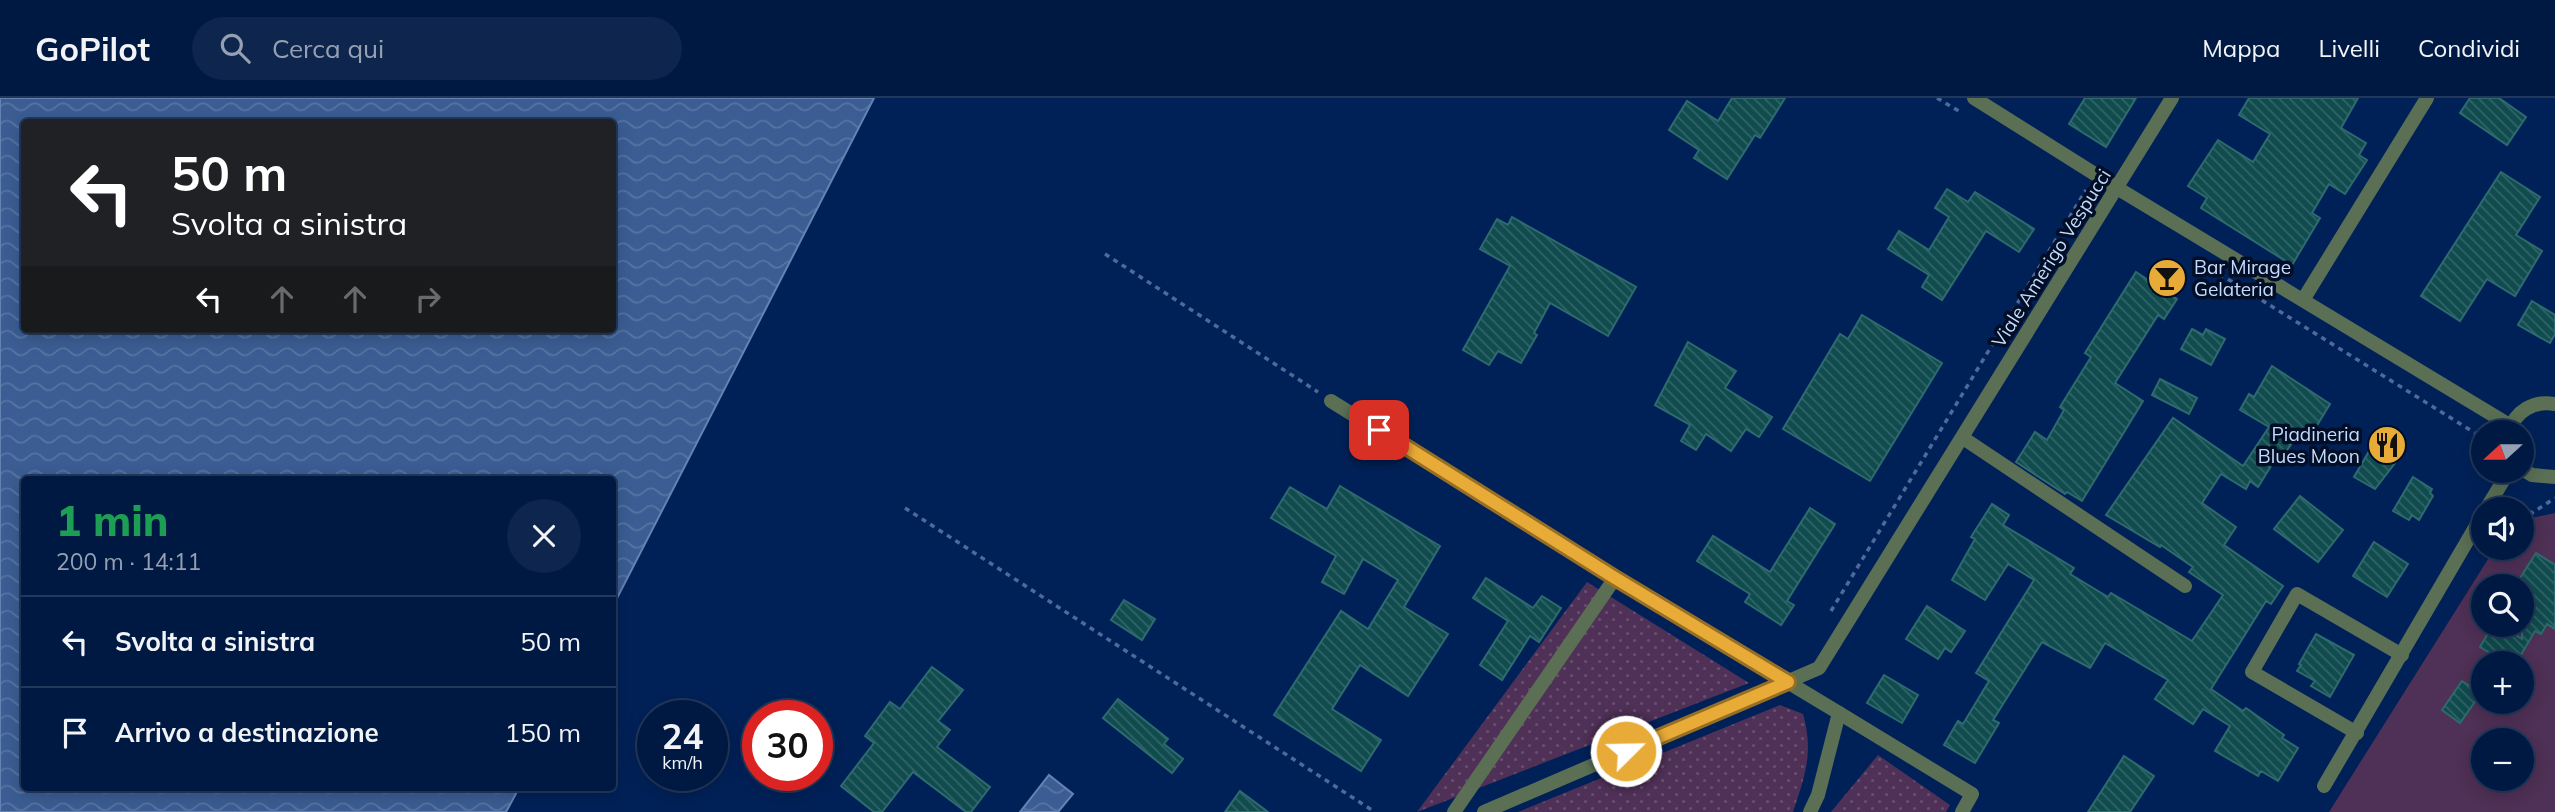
<!DOCTYPE html>
<html lang="it">
<meta charset="utf-8">
<style>
body{margin:0;font-family:Mulish,sans-serif;background:#0e264d;color:#f1f3f6;height:100vh;display:flex;flex-direction:column;font-size:26px;white-space:nowrap}
*{box-sizing:border-box;margin:0}
p{font-size:23px;color:#95a0b2}
.icon{flex:none;width:38px;height:38px;fill:none;stroke:currentColor;stroke-width:2;stroke-linecap:round;stroke-linejoin:round}
.map{position:relative;flex:1;overflow:hidden}
.sheet{position:absolute;left:21px;top:378px;width:595px;height:315px;display:flex;flex-direction:column;background:#001942;border-radius:7px;box-shadow:0 4px 18px #0003,0 0 0 2px #22385b}
.sheet>*{flex:none}
.banner{position:absolute;left:21px;top:21px;width:595px;height:214px;border-radius:7px;box-shadow:0 4px 18px #0003,0 0 0 2px #22385b;background:#202124;color:#fff;overflow:hidden}
.needle{width:46px;rotate:249deg}
.tools{position:absolute;left:2471px;top:322px;display:grid;gap:14px}
.tools a{display:grid;place-items:center;width:63px;height:63px;border-radius:50%;background:#001942;box-shadow:0 4px 18px #0003,0 0 0 2px #22385b;font-size:35px}
.speed{position:absolute;left:637px;top:602px;display:flex;gap:14px;font-size:35px;font-weight:700;text-align:center}
.speed>*{display:grid;place-content:center;width:91px;height:91px;border-radius:50%;background:#001942;box-shadow:0 4px 18px #0003,0 0 0 2px #22385b;line-height:1}
.speed small{font-size:18px;font-weight:400}
.speed .limit{border:10px solid #d22;background:#fff;color:#111}
.pin{position:absolute;display:grid;place-items:center;width:60px;height:60px;color:#fff;margin:-30px;border-radius:14px;box-shadow:0 4px 10px #0006}
.me{position:absolute;width:77px;margin:-38px;rotate:67deg;stroke-linejoin:round;filter:drop-shadow(0 0 5px #0008)}
.turn{display:flex;align-items:center;gap:24px;height:147px;padding:0 35px;font-size:32px}
.turn .icon{width:91px;height:91px;stroke-width:2.5}
.turn b{display:block;font-size:49px;line-height:60px}
.lanes{display:flex;align-items:center;height:66px;padding:0 35px;background:#0003;justify-content:center;gap:35px;direction:ltr}
.lanes .off{opacity:.35}
.round{display:grid;place-items:center;flex:none;width:74px;height:74px;border-radius:37px;background:#0e264d}
.summary{display:flex;align-items:center;justify-content:space-between;height:119px;padding:0 35px}
h1{font-size:42px;font-weight:800;line-height:52px;color:#1e9e55}
ul{padding:0;list-style:none}
li{display:flex;align-items:center;gap:21px;height:91px;padding:0 35px;border-top:2px solid #22385b}
li div{flex:1}
li b{display:block;font-size:26px}
li em{font-style:normal}
header{display:flex;align-items:center;gap:42px;box-sizing:border-box;height:98px;padding:0 35px;background:#001942;border-bottom:2px solid #22385b}
header strong{font-size:33px}
nav{display:flex;gap:38px;margin-inline-start:auto;font-size:24px}
.search{width:490px;height:63px;background:#0e264d;display:flex;align-items:center;gap:18px;box-sizing:border-box;padding:0 24px;border-radius:38px;color:#95a0b2;font-size:26px}
.map>svg:first-child{display:block}
</style>
<header>
<strong>GoPilot</strong>
<div class="search"><svg class="icon" aria-label="search" viewBox="0 0 24 24"><circle cx="10" cy="10" r="6"/><path d="M15 15l6 6"/></svg>Cerca qui</div>
<nav><a>Mappa</a><a>Livelli</a><a>Condividi</a></nav>
</header>
<div class="map">
<svg width="2555" height="714" viewBox="0 0 2555 714">
<defs>
<pattern id="grass-dots" width="8" height="8" patternUnits="userSpaceOnUse" patternTransform="scale(1.75)"><rect width="8" height="8" fill="#4f3056"/><path d="M2 2h.1M6 6h.1" fill="none" stroke="#674d6f" stroke-width="1.8" stroke-linecap="round"/></pattern>
<pattern id="water-waves" width="16" height="10" patternUnits="userSpaceOnUse" patternTransform="scale(1.75)"><rect width="16" height="10" fill="#3b5d93"/><path d="M0 5q4-4 8 0t8 0" fill="none" stroke="#5674a3"/></pattern>
<pattern id="building-back-hatch" width="6" height="6" patternUnits="userSpaceOnUse" patternTransform="scale(1.75)"><rect width="6" height="6" fill="#104b4e"/><path d="M-1 5l2 2M0 0l6 6M5-1l2 2" fill="none" stroke="#316468"/></pattern>
</defs>
<rect width="100%" height="100%" fill="#002158"/>
<!-- grass -->
<g fill="url(#grass-dots)">
<path d="M 1587,484 L 1749,585 L 1417,714 Z"/>
<path d="M 1780,607 L 1803,616 C 1814,654 1805,678 1793,714 L 1518,714 Z"/>
<path d="M 1878,657 L 1950,707 L 1946,714 L 1831,714 Z"/>
</g>
<!-- green -->
<path fill="#4f3056" fill-rule="evenodd" d="M 2555,415 L 2555,714 L 2329,714 L 2495,450 L 2522,450 L 2522,422 ZM 2483,488 L 2522,488 L 2522,527 L 2483,527 ZM 2483,565 L 2522,565 L 2522,604 L 2483,604 ZM 2483,642 L 2522,642 L 2522,681 L 2483,681 Z"/>
<!-- water -->
<g fill="url(#water-waves)" stroke="#6483b3" stroke-width="2" fill-rule="evenodd">
<path d="M 0,0 L 874,0 L 613,508 L 612,382 L 24,382 L 24,690 L 519,690 L 506,714 L 0,714 ZM 24,24 L 612,24 L 612,231 L 24,231 Z"/>
<path d="M 1049,677 L 1073,696 L 1058,714 L 1020,714 Z"/>
</g>
<!-- building -->
<g fill="url(#building-back-hatch)" stroke="#2d6b6e" stroke-width="2">
<path d="M 1732,0 L 1785,0 L 1760,40 L 1755,37 L 1727,81 L 1694,60 L 1699,52 L 1669,32 L 1687,3 L 1718,23 Z"/>
<path d="M 2085,0 L 2136,0 L 2106,49 L 2069,26 Z"/>
<path d="M 2249,0 L 2358,0 L 2341,30 L 2366,45 L 2359,57 L 2367,62 L 2345,96 L 2329,86 L 2312,115 L 2320,120 L 2292,167 L 2201,110 L 2207,100 L 2188,88 L 2218,42 L 2253,64 L 2270,36 L 2239,17 Z"/>
<path d="M 2470,0 L 2499,0 L 2526,19 L 2507,47 L 2460,15 Z"/>
<path d="M 2501,74 L 2540,99 L 2516,137 L 2542,153 L 2515,198 L 2487,181 L 2460,223 L 2421,198 Z"/>
<path d="M 1947,91 L 1968,104 L 1975,94 L 2034,131 L 2019,154 L 1986,133 L 1942,202 L 1922,189 L 1929,177 L 1888,151 L 1899,133 L 1929,152 L 1949,119 L 1935,110 Z"/>
<path d="M 1512,119 L 1636,189 L 1608,238 L 1550,205 L 1534,235 L 1537,237 L 1521,265 L 1498,253 L 1489,267 L 1463,252 L 1510,168 L 1480,151 L 1497,121 L 1508,127 Z"/>
<path d="M 2136,174 L 2177,201 L 2164,221 L 2158,217 L 2115,285 L 2143,303 L 2082,403 L 2067,394 L 2065,396 L 2016,364 L 2035,334 L 2047,342 L 2064,312 L 2060,309 L 2091,259 L 2085,255 Z"/>
<path d="M 2532,203 L 2555,217 L 2555,236 L 2550,245 L 2518,227 Z"/>
<path d="M 1862,217 L 1942,265 L 1870,383 L 1783,331 L 1840,236 L 1848,241 Z"/>
<path d="M 2192,231 L 2203,237 L 2206,231 L 2225,241 L 2211,267 L 2181,251 Z"/>
<path d="M 1688,244 L 1736,273 L 1725,290 L 1772,319 L 1759,339 L 1746,331 L 1731,353 L 1706,336 L 1696,352 L 1681,343 L 1690,327 L 1655,307 Z"/>
<path d="M 2272,268 L 2330,306 L 2307,344 L 2297,338 L 2280,362 L 2276,360 L 2258,389 L 2250,383 L 2246,391 L 2221,376 L 2202,405 L 2236,429 L 2224,447 L 2283,488 L 2271,506 L 2266,503 L 2211,591 L 2243,613 L 2246,610 L 2284,637 L 2282,640 L 2298,650 L 2278,683 L 2261,673 L 2258,678 L 2215,653 L 2230,628 L 2203,611 L 2193,626 L 2155,601 L 2168,582 L 2105,545 L 2090,570 L 2042,544 L 1993,622 L 1999,625 L 1975,665 L 1944,647 L 1958,623 L 1963,626 L 1989,583 L 1976,575 L 2034,482 L 2008,466 L 1985,502 L 1952,482 L 1975,441 L 1971,439 L 1992,406 L 2009,417 L 2003,427 L 2074,470 L 2070,476 L 2108,499 L 2111,495 L 2192,543 L 2223,497 L 2189,474 L 2193,469 L 2161,447 L 2160,449 L 2106,417 L 2173,320 L 2243,368 L 2269,329 L 2240,312 L 2249,296 L 2254,299 Z"/>
<path d="M 2160,281 L 2197,300 L 2189,316 L 2152,297 Z"/>
<path d="M 2381,344 L 2402,356 L 2375,391 L 2354,379 L 2371,350 L 2376,353 Z"/>
<path d="M 2413,379 L 2432,391 L 2430,395 L 2433,398 L 2419,422 L 2412,417 L 2409,422 L 2393,413 Z"/>
<path d="M 1340,388 L 1440,448 L 1404,509 L 1448,536 L 1408,598 L 1360,567 L 1332,611 L 1381,642 L 1361,673 L 1274,617 L 1341,513 L 1368,531 L 1398,482 L 1363,461 L 1344,496 L 1322,484 L 1336,458 L 1271,420 L 1290,389 L 1327,411 Z"/>
<path d="M 2300,398 L 2343,432 L 2318,464 L 2274,431 Z"/>
<path d="M 1810,410 L 1835,426 L 1787,503 L 1794,507 L 1781,527 L 1745,504 L 1750,496 L 1697,463 L 1713,438 L 1770,474 Z"/>
<path d="M 2374,444 L 2408,466 L 2387,499 L 2353,478 Z"/>
<path d="M 2536,455 L 2555,467 L 2555,531 L 2547,526 L 2541,536 L 2535,533 L 2516,565 L 2507,565 L 2480,549 L 2493,527 L 2499,527 L 2522,541 L 2522,488 L 2515,488 Z"/>
<path d="M 1486,480 L 1533,510 L 1542,498 L 1561,510 L 1539,544 L 1530,538 L 1502,582 L 1480,567 L 1508,523 L 1473,500 Z"/>
<path d="M 1124,502 L 1155,521 L 1142,542 L 1111,522 Z"/>
<path d="M 1927,508 L 1965,533 L 1951,554 L 1945,550 L 1938,561 L 1906,541 Z"/>
<path d="M 2316,536 L 2354,557 L 2330,599 L 2311,588 L 2315,583 L 2297,573 L 2301,567 L 2299,566 Z"/>
<path d="M 932,569 L 963,592 L 938,623 L 950,632 L 937,649 L 990,689 L 971,714 L 966,714 L 913,674 L 882,714 L 874,714 L 841,688 L 874,645 L 865,638 L 890,604 L 900,611 Z"/>
<path d="M 1884,577 L 1918,597 L 1902,625 L 1867,605 Z"/>
<path d="M 2462,583 L 2481,595 L 2460,625 L 2442,612 Z"/>
<path d="M 1118,601 L 1168,641 L 1164,646 L 1183,661 L 1172,675 L 1103,620 Z"/>
<path d="M 2124,658 L 2154,678 L 2130,714 L 2088,714 Z"/>
<path d="M 1240,693 L 1268,714 L 1225,714 Z"/>
</g>
<g fill="none" stroke-linecap="round" stroke-linejoin="round">
<!-- path -->
<g stroke="#4e6a99" stroke-width="3.5" stroke-dasharray="5 5" stroke-linecap="butt">
<path d="M 1937,0 L 1962,15"/>
<path d="M 1105,156 L 1318,294"/>
<path d="M 2194,160 L 2483,340"/>
<path d="M 2513,402 L 2532,415 L 2555,400"/>
<path d="M 905,410 L 1375,714"/>
<path d="M 1831,513 L 2086,92"/>
</g>
<!-- street -->
<g stroke="#5a6f54" stroke-width="14">
<path d="M 1974,0 L 2117,90 L 2511,328"/>
<path d="M 2303,202 L 2427,0"/>
<path d="M 1331,303 L 1615,480 L 1839,615 L 1818,697 L 1810,714"/>
<path d="M 2509,334 C 2515,313 2534,302 2555,306"/>
<path d="M 1963,340 L 2185,488"/>
<path d="M 2522,371 L 2532,377 L 2555,379"/>
<path d="M 2486,411 L 2509,373"/>
<path d="M 1839,615 L 1972,696 L 1962,714"/>
<path d="M 2357,635 L 2252,574 L 2297,496 L 2402,557"/>
<path d="M 2324,688 L 2483,416"/>
<path d="M 1454,714 L 1615,480"/>
<path d="M 1484,714 L 1819,570 L 2172,0"/>
</g>
</g>
<g fill="none" stroke-linecap="round" stroke-linejoin="round">
<defs>
<path id="route" d="M 1379,332 L 1615,480 L 1788,584 L 1626,653"/>
</defs>
<!-- route casing -->
<use href="#route" stroke="#976f24" stroke-width="18"/>
<!-- route -->
<use href="#route" stroke="#e8ab37" stroke-width="12"/>
</g>
<!-- icons -->
<defs>
<symbol id="bar-disc" viewBox="-11 -11 22 22"><circle r="9.5" fill="#e8ab37" stroke="#020e25"/><path d="M-6-5H6L.8 .8V4.5H3.5V6h-7V4.5H-.8V.8Z" fill="#111"/></symbol>
<symbol id="restaurant-disc" viewBox="-11 -11 22 22"><circle r="9.5" fill="#e8ab37" stroke="#020e25"/><path d="M-5-6h1v4h1v-4h1v4h1v-4h1v5L-1.5 .5V6h-2V.5L-5-1ZM5-6V6H3V1.5H1.5Q1.5-4 5-6Z" fill="#111"/></symbol>
</defs>
<g fill-rule="evenodd">
<use href="#bar-disc" x="2145" y="158" width="44" height="44"/>
<use href="#restaurant-disc" x="2365" y="325" width="44" height="44"/>
</g>
<g text-anchor="middle" stroke-width="7" stroke-linejoin="round" paint-order="stroke">
<!-- street labels -->
<g font-size="19" fill="#c5dbfd" stroke="#020e25">
<text transform="translate(2051 160) rotate(-58)" y="7">Viale Amerigo Vespucci</text>
</g>
<!-- poi labels -->
<g font-size="19" fill="#c5dbfd" stroke="#020e25" text-anchor="start">
<text x="2194" y="176">Bar Mirage<tspan x="2194" dy="22">Gelateria</tspan></text>
<text x="2360" y="343" text-anchor="end">Piadineria<tspan x="2360" dy="22">Blues Moon</tspan></text>
</g>
</g>
</svg>
<div class="tools">
<a><svg class="needle" viewBox="-14 -14 28 28"><path d="M0-13l5 13h-10z" fill="#e53935"/><path d="M0 13l5-13h-10z" fill="#95a0b2"/></svg></a>
<a><svg class="icon" aria-label="sound" viewBox="0 0 24 24"><path d="M4 9h4l5-4v14l-5-4H4zM17 9q2 3 0 6"/></svg></a>
<a><svg class="icon" aria-label="search" viewBox="0 0 24 24"><circle cx="10" cy="10" r="6"/><path d="M15 15l6 6"/></svg></a>
<a>+</a>
<a>−</a>
</div>
<div class="speed"><div>24<small>km/h</small></div><div class="limit">30</div></div>
<div class="pin" style="left:1379px;top:332px;background:#d93025"><svg class="icon" aria-label="arrive" viewBox="0 0 24 24"><path d="M6 21V4h12l-3 4 3 4H6"/></svg></div>
<svg class="me" style="left:1626px;top:653px" viewBox="-20 -20 40 40"><circle r="17" fill="#e8ab37" stroke="#fff" stroke-width="3"/><path d="M0-11L8 9 0 5-8 9z" fill="#fff"/></svg>
<div class="banner">
<div class="turn"><svg class="icon" aria-label="left" viewBox="0 0 24 24"><path d="M17 20v-9H6M10 6l-5 5 5 5"/></svg><div><b>50 m</b>Svolta a sinistra</div></div>
<div class="lanes"><svg class="icon" aria-label="left" viewBox="0 0 24 24"><path d="M17 20v-9H6M10 6l-5 5 5 5"/></svg><svg class="icon off" aria-label="ahead" viewBox="0 0 24 24"><path d="M12 20V5M6 11l6-6 6 6"/></svg><svg class="icon off" aria-label="ahead" viewBox="0 0 24 24"><path d="M12 20V5M6 11l6-6 6 6"/></svg><svg class="icon off" aria-label="right" viewBox="0 0 24 24"><path d="M7 20v-9h11M14 6l5 5-5 5"/></svg></div>
</div>
<section class="sheet">
<div class="summary"><div><h1>1 min</h1><p>200 m · 14:11</p></div><a class="round"><svg class="icon" aria-label="close" viewBox="0 0 24 24"><path d="M6 6l12 12M18 6L6 18"/></svg></a></div>
<ul>
<li><svg class="icon" aria-label="left" viewBox="0 0 24 24"><path d="M17 20v-9H6M10 6l-5 5 5 5"/></svg><div><b>Svolta a sinistra</b></div><em>50 m</em></li>
<li><svg class="icon" aria-label="arrive" viewBox="0 0 24 24"><path d="M6 21V4h12l-3 4 3 4H6"/></svg><div><b>Arrivo a destinazione</b></div><em>150 m</em></li>
</ul>
</section>
</div>
